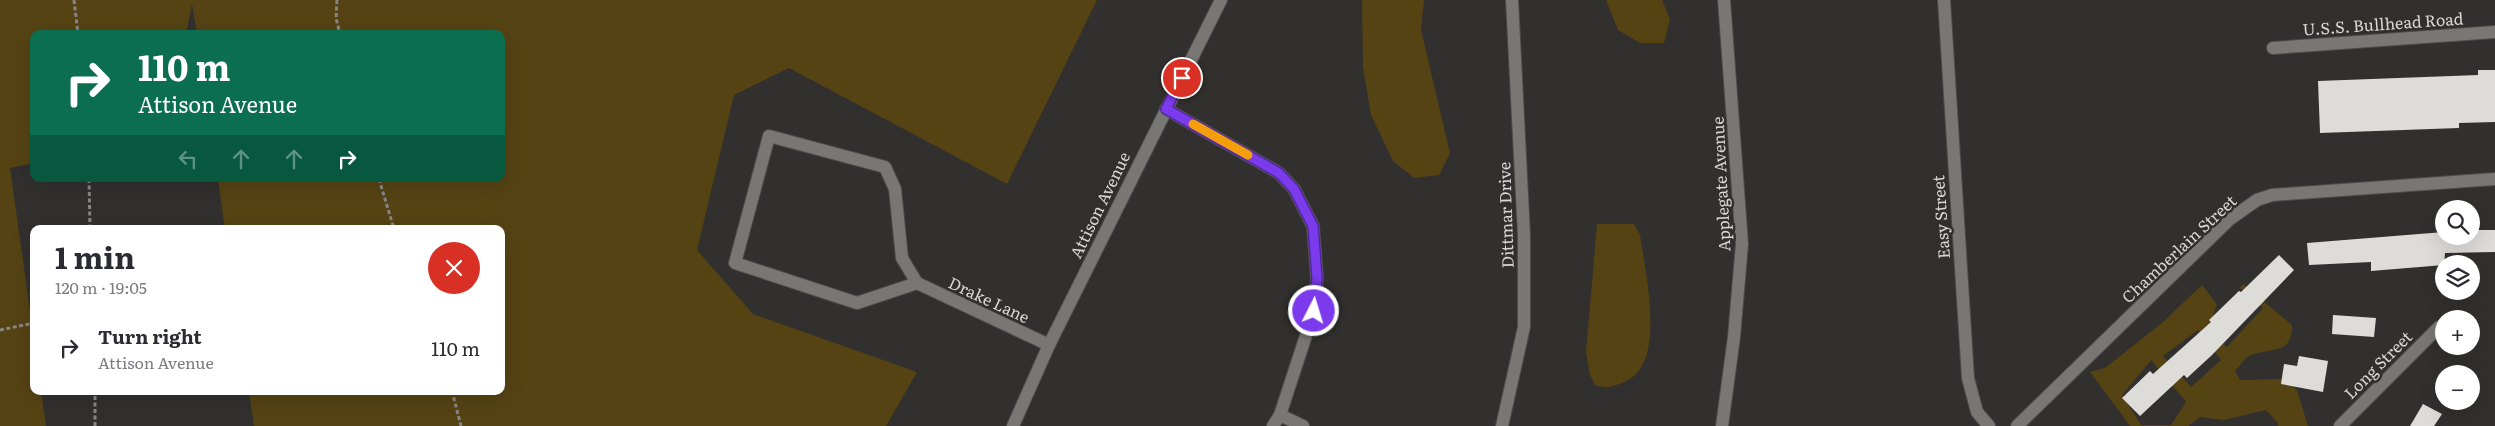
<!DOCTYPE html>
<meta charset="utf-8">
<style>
body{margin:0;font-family:Literata,serif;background:#f2f2f3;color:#2b2b33;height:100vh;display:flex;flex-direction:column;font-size:19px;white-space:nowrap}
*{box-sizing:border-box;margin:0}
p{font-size:16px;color:#7c7c81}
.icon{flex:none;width:28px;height:28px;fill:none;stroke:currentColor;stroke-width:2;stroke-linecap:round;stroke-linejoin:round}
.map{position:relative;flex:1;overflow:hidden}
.sheet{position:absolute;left:30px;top:225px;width:475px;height:170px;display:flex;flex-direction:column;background:#fff;border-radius:10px;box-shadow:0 5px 20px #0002}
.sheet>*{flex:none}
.guide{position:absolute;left:30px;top:30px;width:475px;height:152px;border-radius:10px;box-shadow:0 5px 20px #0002;background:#0b6e4f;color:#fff;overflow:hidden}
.fabs{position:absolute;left:2435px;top:200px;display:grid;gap:10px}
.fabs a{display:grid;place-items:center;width:45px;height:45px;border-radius:50%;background:#fff;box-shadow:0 5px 20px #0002;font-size:25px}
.pin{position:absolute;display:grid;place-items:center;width:42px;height:42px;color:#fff;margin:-21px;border:2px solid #fff;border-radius:50%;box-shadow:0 1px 5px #0007}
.me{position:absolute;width:55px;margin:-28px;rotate:5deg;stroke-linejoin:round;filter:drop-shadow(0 0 4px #0008)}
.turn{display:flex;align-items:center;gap:18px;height:105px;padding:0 25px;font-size:22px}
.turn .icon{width:65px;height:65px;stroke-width:2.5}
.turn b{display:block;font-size:35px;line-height:42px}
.lanes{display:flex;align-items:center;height:48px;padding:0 25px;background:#0003;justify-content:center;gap:25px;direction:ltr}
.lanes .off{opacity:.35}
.round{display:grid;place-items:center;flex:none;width:52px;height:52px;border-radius:26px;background:#f2f2f3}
.headline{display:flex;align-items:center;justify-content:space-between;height:85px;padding:0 25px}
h1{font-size:30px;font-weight:700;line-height:38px}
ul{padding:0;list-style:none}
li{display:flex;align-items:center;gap:15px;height:75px;padding:0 25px}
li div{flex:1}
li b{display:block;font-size:19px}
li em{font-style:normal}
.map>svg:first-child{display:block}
</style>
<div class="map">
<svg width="2495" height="426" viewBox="0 0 2495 426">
<rect width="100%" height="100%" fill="#31302e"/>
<!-- green -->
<g fill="#554314" fill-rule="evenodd">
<path d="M 0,0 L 1097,0 L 1007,184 L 789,68 L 734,95 L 697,250 L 753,314 L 917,372 L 886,426 L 254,426 L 249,391 L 501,391 L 501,229 L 225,229 L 218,179 L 501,179 L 501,34 L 197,34 L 192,4 L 186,34 L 34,34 L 34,163 L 10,168 L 34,339 L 34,391 L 41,391 L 46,426 L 0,426 Z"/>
<path d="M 1362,0 L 1424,0 L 1421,30 L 1450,153 L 1439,175 L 1414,178 L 1393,161 L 1371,115 L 1363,67 Z"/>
<path d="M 1606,0 L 1662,0 L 1670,19 L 1664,43 L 1640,43 L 1618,30 Z"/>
<path d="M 1597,224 L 1634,224 L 1640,235 C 1645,271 1668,366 1624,382 C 1612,387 1607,389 1595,385 L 1590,375 L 1586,352 Z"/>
<path d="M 2243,284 L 2292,325 C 2292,357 2271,346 2249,356 C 2244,359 2239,367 2235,371 L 2240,380 L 2283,379 L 2297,390 L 2308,426 L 2278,426 L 2278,423 L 2266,410 L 2224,420 L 2200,417 L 2188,426 L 2130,426 L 2090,372 L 2105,368 L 2163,322 L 2202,285 L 2217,304 L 2208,331 L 2227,347 L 2263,308 L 2240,288 ZM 2198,330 L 2221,360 L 2191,387 L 2163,356 ZM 2151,360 L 2186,402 L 2171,425 L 2141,425 L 2122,395 Z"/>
</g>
<!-- building -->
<g fill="#dddcd9">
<path d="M 2478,70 L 2495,70 L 2495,122 L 2459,123 L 2459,128 L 2320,133 L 2318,81 L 2478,75 Z"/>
<path d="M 2471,230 L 2495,230 L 2495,252 L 2445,253 L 2444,265 L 2371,271 L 2371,262 L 2309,265 L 2307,243 L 2444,232 L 2444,236 L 2471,236 Z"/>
<path d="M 2279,255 L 2294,270 L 2212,355 L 2187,378 L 2184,375 L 2140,416 L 2122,398 L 2150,371 L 2153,374 L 2211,322 L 2209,320 L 2239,291 L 2241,292 Z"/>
<path d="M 2333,315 L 2376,318 L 2374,337 L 2332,334 Z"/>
<path d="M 2299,356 L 2328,361 L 2323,392 L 2281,384 L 2284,364 L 2297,366 Z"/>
<path d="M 2423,404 L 2442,414 L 2434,426 L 2410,426 Z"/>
</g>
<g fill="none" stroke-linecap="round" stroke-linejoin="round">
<defs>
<g id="minor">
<path d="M 1944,0 L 1968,378 L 1977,412 L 1989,426"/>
<path d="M 2273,48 L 2495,32"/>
<path d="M 1166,109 L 1279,173 L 1294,189 L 1313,226 L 1317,278 L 1314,311 L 1280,415 L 1273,426"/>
<path d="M 769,136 L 885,167 L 895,189 L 902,258 L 917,283 L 857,303 L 735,263 Z"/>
<path d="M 917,283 L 1049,345"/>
<path d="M 1280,415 L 1303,426"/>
<path d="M 1013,426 L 1049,345 L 1221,0"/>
<path d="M 1502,426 L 1524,327 L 1524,235 L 1512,0"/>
<path d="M 1722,426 L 1734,337 L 1742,244 L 1724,0"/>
<path d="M 2017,426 L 2230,219 L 2257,200 L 2272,195 L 2495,179"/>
<path d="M 2340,426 L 2439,327"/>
</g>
</defs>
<!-- minor casing -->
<use href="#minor" stroke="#4e4d4c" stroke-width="14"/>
<!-- path -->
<g stroke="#878684" stroke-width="3" stroke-dasharray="4 2.5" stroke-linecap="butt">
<path d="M 74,0 L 78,34"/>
<path d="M 337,0 L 336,18 L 340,34"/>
<path d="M 89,179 L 90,229"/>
<path d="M 379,179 L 394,229"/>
<path d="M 0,330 L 34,323"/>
<path d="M 452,391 L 461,426"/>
<path d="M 95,426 L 95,391"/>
</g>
<!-- minor -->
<use href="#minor" stroke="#787774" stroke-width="12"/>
</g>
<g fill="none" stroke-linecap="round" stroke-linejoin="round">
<defs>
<path id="route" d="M 1182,78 L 1166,109 L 1279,173 L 1294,189 L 1313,226 L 1317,278 L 1314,311"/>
</defs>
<!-- route casing -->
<use href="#route" stroke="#51269a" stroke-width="12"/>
<!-- route -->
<use href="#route" stroke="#7c3aed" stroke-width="9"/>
<!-- slow -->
<path stroke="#f59e0b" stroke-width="9" d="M 1193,124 L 1248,155"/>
</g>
<g text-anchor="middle" stroke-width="5" stroke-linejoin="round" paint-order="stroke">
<!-- street labels -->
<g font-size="16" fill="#d8d7d6" stroke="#31302e">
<text transform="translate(2383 24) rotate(-4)" y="6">U.S.S. Bullhead Road</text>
<text transform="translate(1721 184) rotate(-93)" y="6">Applegate Avenue</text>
<text transform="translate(1100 205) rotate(-64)" y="6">Attison Avenue</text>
<text transform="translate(1506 215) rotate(-92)" y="6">Dittmar Drive</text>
<text transform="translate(1941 217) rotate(-94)" y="6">Easy Street</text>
<text transform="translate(2179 249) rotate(-43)" y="6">Chamberlain Street</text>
<text transform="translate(989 300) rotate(25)" y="6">Drake Lane</text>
<text transform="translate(2378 365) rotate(-45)" y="6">Long Street</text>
</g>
</g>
</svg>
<div class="fabs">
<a><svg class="icon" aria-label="search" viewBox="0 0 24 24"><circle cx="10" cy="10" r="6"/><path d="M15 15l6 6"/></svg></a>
<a><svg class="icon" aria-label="layers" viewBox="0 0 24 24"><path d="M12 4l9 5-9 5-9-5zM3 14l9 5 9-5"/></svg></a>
<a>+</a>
<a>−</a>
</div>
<div class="pin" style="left:1182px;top:78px;background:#d93025"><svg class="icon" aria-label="arrive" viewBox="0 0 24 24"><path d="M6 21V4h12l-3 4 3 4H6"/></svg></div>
<svg class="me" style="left:1314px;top:311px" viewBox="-20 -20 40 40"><circle r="17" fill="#7c3aed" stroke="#fff" stroke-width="3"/><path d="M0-11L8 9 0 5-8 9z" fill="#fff"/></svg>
<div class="guide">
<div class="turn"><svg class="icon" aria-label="right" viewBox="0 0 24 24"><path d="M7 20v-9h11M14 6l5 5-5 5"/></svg><div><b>110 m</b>Attison Avenue</div></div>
<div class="lanes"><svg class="icon off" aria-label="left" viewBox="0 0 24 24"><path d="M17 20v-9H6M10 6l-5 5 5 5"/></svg><svg class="icon off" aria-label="ahead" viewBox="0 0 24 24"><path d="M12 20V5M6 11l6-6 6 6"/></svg><svg class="icon off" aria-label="ahead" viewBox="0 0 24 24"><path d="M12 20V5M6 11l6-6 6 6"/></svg><svg class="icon" aria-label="right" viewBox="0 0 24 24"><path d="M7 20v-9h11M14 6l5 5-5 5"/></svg></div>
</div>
<section class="sheet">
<div class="headline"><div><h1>1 min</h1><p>120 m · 19:05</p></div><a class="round" style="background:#d93025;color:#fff"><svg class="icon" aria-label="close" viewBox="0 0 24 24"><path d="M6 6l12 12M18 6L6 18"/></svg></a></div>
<ul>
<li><svg class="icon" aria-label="right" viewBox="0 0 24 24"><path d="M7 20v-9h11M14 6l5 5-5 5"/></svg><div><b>Turn right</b><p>Attison Avenue</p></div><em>110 m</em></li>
</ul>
</section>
</div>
